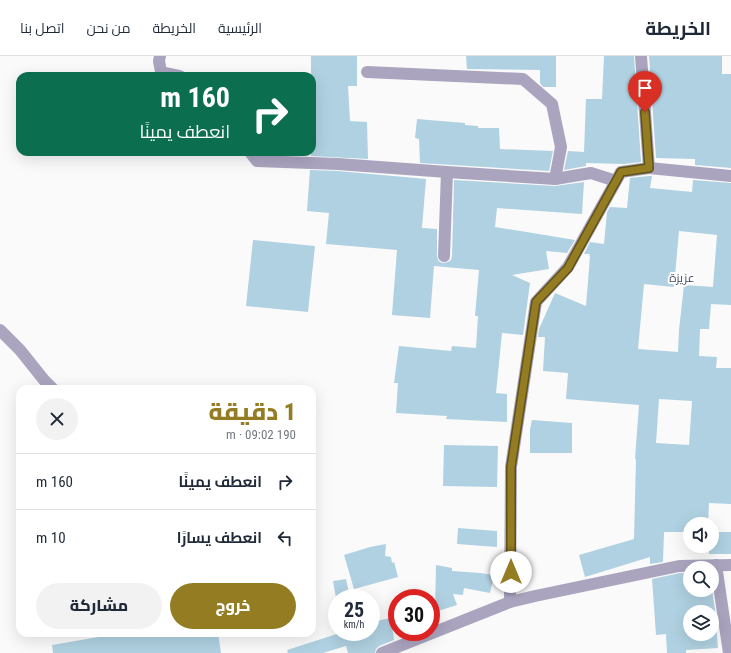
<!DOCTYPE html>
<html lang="ar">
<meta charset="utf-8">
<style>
body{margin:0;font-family:"Roboto Condensed",Cairo,sans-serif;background:#f2f2f3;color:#1f2937;direction:rtl;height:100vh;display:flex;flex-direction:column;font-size:15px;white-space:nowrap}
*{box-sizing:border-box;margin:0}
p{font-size:13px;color:#747a83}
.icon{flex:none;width:22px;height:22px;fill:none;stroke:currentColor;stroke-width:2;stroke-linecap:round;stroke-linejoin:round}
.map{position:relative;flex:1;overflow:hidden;direction:ltr}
.panel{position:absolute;left:16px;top:329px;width:300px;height:252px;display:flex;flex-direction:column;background:#fff;border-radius:12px;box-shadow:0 4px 16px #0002;direction:rtl}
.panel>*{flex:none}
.guide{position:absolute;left:16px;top:16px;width:300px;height:84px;border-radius:12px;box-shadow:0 4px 16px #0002;direction:rtl;background:#0b6e4f;color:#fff;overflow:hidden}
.buttons{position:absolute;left:683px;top:461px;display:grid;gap:8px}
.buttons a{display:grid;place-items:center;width:36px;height:36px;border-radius:50%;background:#fff;box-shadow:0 4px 16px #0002;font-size:20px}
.speed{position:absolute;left:328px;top:533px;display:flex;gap:8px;font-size:20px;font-weight:700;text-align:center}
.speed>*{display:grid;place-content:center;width:52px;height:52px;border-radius:50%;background:#fff;box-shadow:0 4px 16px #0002;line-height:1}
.speed small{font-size:10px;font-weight:400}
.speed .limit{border:6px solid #d22;background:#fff;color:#111}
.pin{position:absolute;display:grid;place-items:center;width:34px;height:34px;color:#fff;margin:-41px -17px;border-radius:50% 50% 50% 0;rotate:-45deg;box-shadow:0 0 4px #0007}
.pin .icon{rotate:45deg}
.me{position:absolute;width:44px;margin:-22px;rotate:0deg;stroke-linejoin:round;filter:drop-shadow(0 0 3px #0008)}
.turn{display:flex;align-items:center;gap:14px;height:84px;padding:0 20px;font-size:18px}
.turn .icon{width:52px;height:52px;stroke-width:2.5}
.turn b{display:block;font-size:28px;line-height:34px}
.round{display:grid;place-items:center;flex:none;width:42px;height:42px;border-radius:21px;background:#f2f2f3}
.summary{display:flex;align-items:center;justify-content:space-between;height:68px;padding:0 20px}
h1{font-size:24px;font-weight:800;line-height:30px;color:#947c23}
.primary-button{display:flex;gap:8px;margin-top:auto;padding:8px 20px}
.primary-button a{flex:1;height:46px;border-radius:24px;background:#947c23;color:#fff;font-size:16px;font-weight:800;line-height:46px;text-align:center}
.primary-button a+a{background:#f2f2f3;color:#1f2937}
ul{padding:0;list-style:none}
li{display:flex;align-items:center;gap:12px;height:56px;padding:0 20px;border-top:1px solid #e0e1e3}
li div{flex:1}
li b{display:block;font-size:15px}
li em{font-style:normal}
header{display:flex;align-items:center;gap:24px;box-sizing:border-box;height:56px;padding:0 20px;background:#fff;border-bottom:1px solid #e0e1e3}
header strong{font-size:19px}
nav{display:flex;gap:22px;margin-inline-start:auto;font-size:14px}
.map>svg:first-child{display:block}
</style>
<header>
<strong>الخريطة</strong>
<nav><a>الرئيسية</a><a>الخريطة</a><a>من نحن</a><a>اتصل بنا</a></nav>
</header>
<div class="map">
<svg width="731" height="597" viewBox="0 0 731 597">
<rect width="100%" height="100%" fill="#fafafa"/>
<!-- building -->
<g fill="#b0d1e1" fill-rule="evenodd">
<path d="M 311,0 L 357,0 L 357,30 L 348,30 L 350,65 L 367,66 L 368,103 L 311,100 L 313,29 L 312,20 L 311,20 Z"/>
<path d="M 466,0 L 556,0 L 556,31 L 543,31 L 540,27 L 540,14 L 467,13 Z"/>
<path d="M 604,0 L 634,0 L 641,106 L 624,108 L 586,107 L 586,110 L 564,114 L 568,95 L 584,96 L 586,43 L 602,43 Z"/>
<path d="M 649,0 L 722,0 L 722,18 L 731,18 L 731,112 L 695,109 L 695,103 L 656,102 Z"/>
<path d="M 417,63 L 465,67 L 465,69 L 478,70 L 478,72 L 499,72 L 500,93 L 553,95 L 549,115 L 420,107 L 419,83 L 415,82 Z"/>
<path d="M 310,114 L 338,115 L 426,123 L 422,172 L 437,173 L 437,200 L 438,204 L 440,206 L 443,207 L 448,206 L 451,204 L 452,200 L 454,124 L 555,130 L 584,126 L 582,158 L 497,152 L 495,171 L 575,184 L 567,197 L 546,195 L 549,213 L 512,219 L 530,227 L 523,279 L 502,277 L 496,337 L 507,338 L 507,366 L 446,363 L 447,360 L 396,357 L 398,327 L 394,327 L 399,290 L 451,295 L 452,290 L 476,292 L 478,260 L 475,260 L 479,214 L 434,210 L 430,262 L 392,259 L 397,194 L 326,188 L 329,157 L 307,155 Z"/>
<path d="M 649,120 L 652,120 L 650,132 L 692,136 L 693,124 L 731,127 L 731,249 L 711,248 L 709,273 L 700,273 L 699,300 L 717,301 L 716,312 L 731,312 L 731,448 L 709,447 L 708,468 L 690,468 L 690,476 L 664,476 L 663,506 L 650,508 L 650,501 L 585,521 L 579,499 L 634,483 L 636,403 L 635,403 L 639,349 L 566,343 L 568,317 L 543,315 L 545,281 L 538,281 L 539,273 L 555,237 L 586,250 L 590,200 L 589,200 L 590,198 L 584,198 L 590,186 L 604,188 L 607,156 L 610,151 L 627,152 L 630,122 ZM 679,175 L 717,179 L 713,231 L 684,229 L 679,274 L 678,296 L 638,293 L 644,228 L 674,231 ZM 659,343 L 692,345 L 689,389 L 656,387 Z"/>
<path d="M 253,184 L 315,190 L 308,256 L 246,250 Z"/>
<path d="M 532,364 L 572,367 L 572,397 L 530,397 L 530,373 Z"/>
<path d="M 444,389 L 498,390 L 497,431 L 443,430 Z"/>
<path d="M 458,472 L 497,475 L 497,491 L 457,488 Z"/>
<path d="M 712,476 L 731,476 L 731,498 L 709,498 L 709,490 L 712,490 Z"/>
<path d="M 386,488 L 385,500 L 391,501 L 392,507 L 394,506 L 398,521 L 354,533 L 344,499 L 370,491 Z"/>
<path d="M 436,509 L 452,512 L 452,515 L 480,517 L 494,519 L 490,537 L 464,532 L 463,539 L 453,538 L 457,549 L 435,556 Z"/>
<path d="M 680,517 L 690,517 L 690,534 L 712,534 L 712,533 L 715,554 L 718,592 L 686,594 L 686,597 L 667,597 L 666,578 L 656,579 L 652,523 ZM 690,556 L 712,556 L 712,578 L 690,578 Z"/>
<path d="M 346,523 L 350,542 L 336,542 L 333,525 Z"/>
<path d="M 391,562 L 394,584 L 379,590 L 376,593 L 375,597 L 348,597 L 346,590 L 323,597 L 288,597 L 287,594 L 343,576 L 371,576 L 371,566 Z"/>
<path d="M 122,577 L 218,577 L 221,597 L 53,597 L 52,589 Z"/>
</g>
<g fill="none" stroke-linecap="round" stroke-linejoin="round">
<!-- minor -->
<g stroke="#aaa4bf" stroke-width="12">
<path d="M 160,0 L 159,5 L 161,16 L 180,20"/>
<path d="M 367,16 L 523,23 L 552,48 L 561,91 L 555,123"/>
<path d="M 250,96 L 257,105 L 338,108 L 447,116 L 555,123 L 591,117 L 616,125"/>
<path d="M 649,112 L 731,120"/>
<path d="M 444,200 L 447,116"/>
<path d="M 0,274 L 20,294 L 44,324 L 53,333"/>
<path d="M 716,509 L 729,597"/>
<path d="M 510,546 L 511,411 L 536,246 L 568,211 L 621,116 L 649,112 L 641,0"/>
<path d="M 382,597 L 510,546 L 535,540 L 679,510 L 731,509"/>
</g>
</g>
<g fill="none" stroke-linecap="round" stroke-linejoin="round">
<defs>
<path id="route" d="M 511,516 L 511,411 L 536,246 L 568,212 L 621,116 L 649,112 L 645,56"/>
</defs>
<!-- route casing -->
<use href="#route" stroke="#605117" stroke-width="10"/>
<!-- route -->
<use href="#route" stroke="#947c23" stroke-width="7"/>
</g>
<g text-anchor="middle" stroke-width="4" stroke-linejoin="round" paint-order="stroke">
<!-- quarter labels -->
<g font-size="12" fill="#424e65" stroke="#fff">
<text x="682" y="226">عزيزة</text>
</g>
</g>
</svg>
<div class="buttons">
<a><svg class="icon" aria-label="sound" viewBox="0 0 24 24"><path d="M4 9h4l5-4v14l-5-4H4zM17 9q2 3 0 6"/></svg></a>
<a><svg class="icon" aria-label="search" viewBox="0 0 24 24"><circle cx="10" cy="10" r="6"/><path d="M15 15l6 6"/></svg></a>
<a><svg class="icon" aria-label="layers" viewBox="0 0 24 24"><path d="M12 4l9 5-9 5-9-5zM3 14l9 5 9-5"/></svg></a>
</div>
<div class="speed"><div>25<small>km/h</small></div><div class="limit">30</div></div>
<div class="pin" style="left:645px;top:56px;background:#d93025"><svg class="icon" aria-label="arrive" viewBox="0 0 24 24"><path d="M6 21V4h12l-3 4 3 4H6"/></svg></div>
<svg class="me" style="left:511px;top:516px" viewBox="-20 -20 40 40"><circle r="19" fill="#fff"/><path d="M0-13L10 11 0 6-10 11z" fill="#947c23"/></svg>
<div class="guide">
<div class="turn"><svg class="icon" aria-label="right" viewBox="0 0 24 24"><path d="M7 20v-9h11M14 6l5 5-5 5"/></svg><div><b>160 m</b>انعطف يمينًا</div></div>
</div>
<section class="panel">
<div class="summary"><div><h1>1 دقيقة</h1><p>190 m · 09:02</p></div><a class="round"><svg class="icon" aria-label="close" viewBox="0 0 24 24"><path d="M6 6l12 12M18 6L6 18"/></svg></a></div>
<ul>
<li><svg class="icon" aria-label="right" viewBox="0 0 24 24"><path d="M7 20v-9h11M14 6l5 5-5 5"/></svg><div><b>انعطف يمينًا</b></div><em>160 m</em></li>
<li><svg class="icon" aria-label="left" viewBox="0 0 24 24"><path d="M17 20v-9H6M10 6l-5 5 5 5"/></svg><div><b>انعطف يسارًا</b></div><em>10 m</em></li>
</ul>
<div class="primary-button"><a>خروج</a><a>مشاركة</a></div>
</section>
</div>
